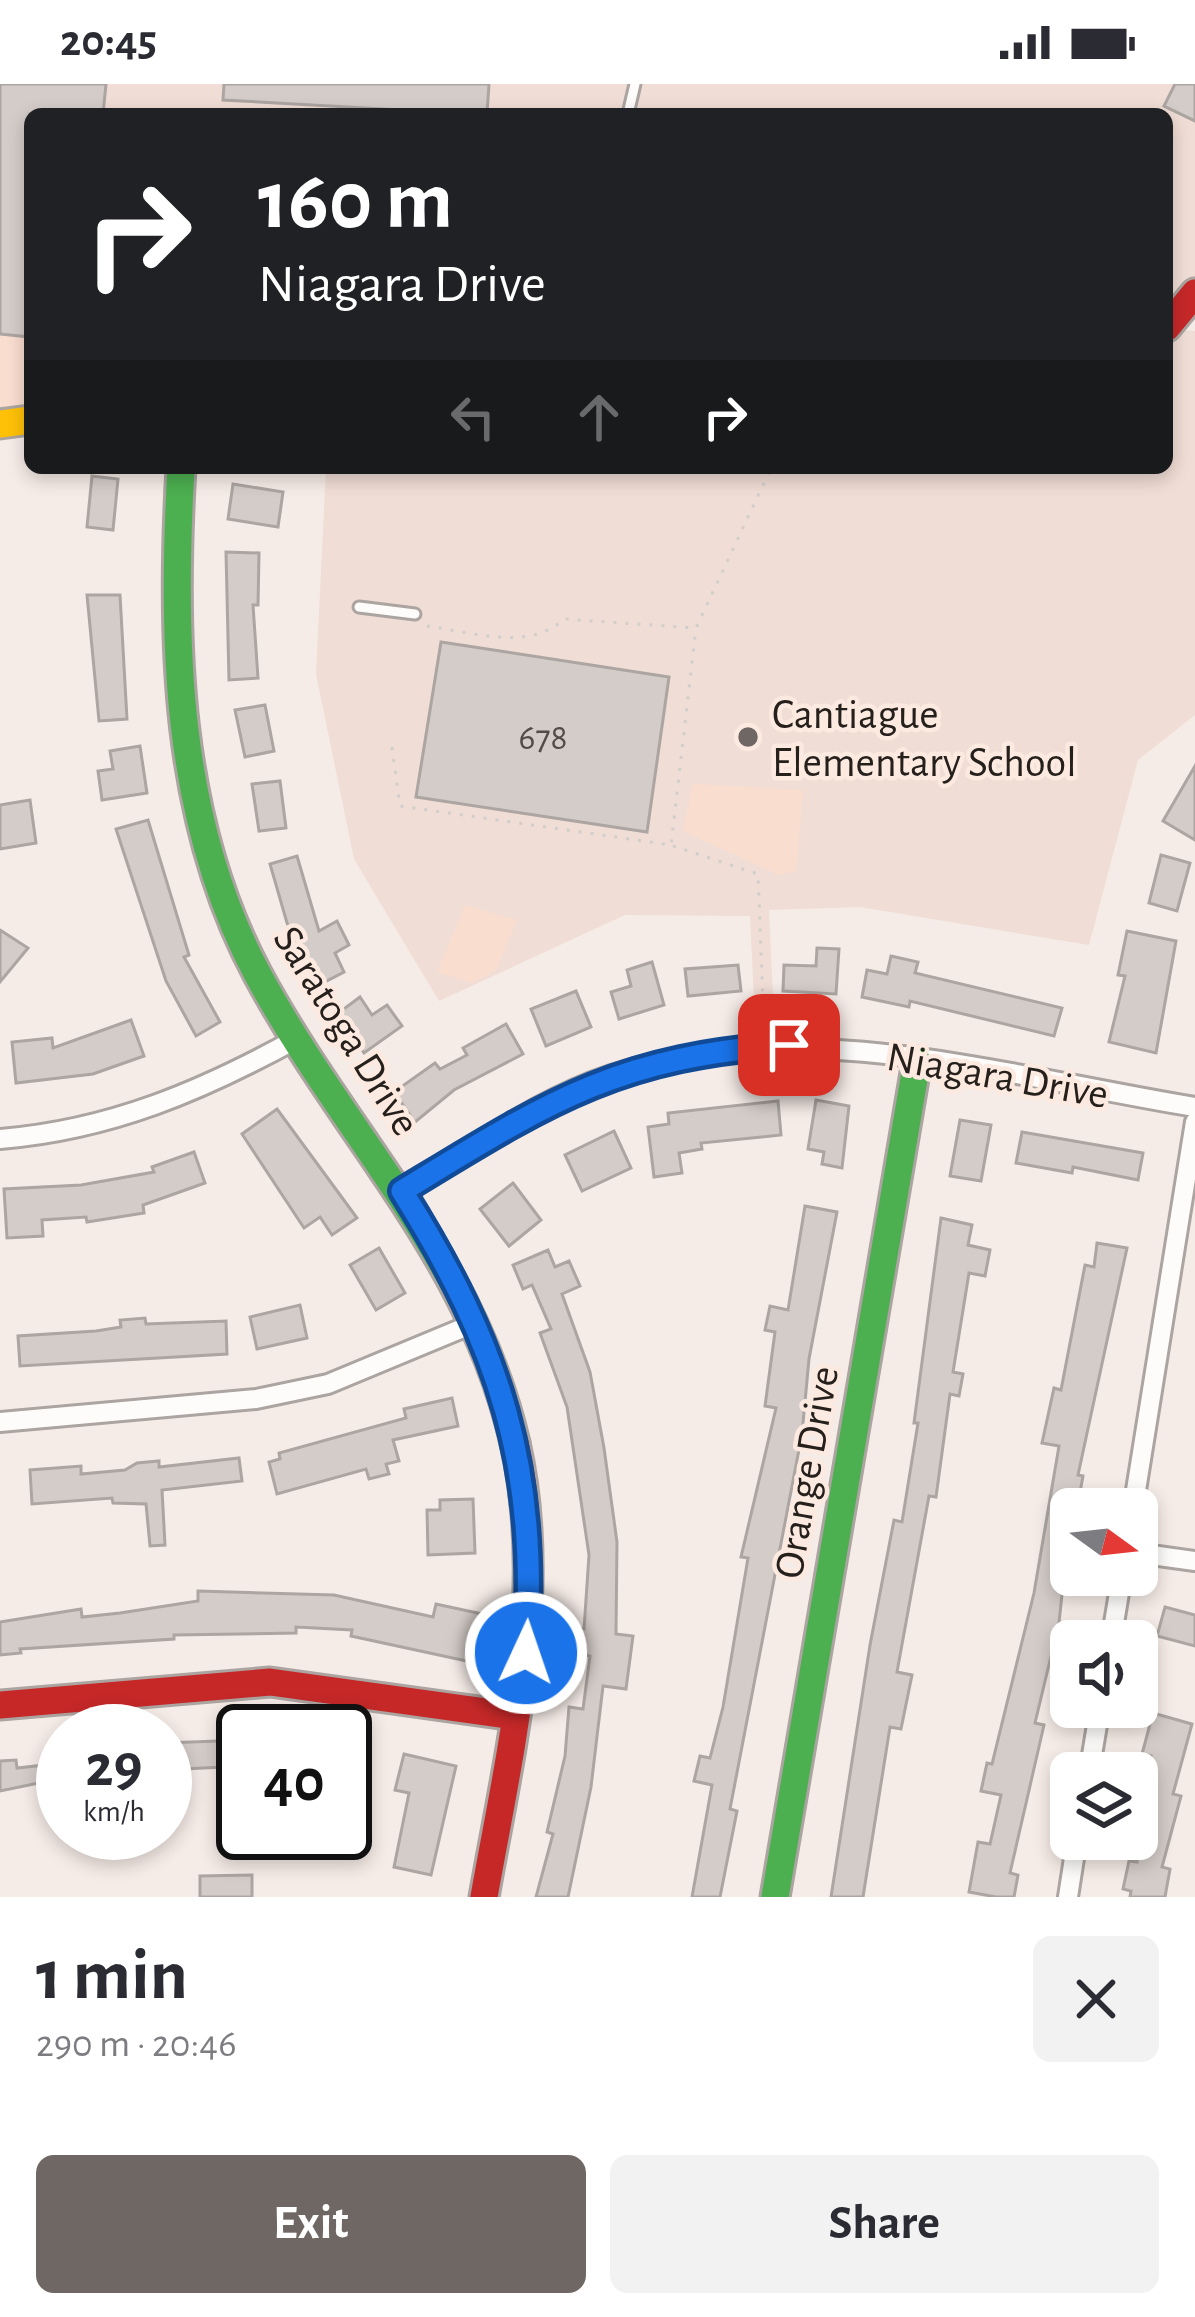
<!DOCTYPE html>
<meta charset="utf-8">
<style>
body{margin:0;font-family:"Alegreya Sans",sans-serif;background:#f2f2f3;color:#2b2b33;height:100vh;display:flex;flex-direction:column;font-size:45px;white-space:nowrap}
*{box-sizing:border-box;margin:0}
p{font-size:39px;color:#7c7c81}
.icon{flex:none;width:66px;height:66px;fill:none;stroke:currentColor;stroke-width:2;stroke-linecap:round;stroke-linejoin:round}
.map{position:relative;height:1813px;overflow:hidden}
.sheet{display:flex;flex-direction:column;background:#fff;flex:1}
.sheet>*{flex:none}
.guide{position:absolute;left:24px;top:24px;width:1149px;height:366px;border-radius:18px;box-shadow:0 6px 18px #0003;background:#202124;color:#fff;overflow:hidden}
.needle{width:78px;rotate:105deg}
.buttons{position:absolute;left:1050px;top:1404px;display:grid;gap:24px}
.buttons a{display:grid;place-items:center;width:108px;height:108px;border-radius:18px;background:#fff;box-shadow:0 6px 18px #0003;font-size:60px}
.speed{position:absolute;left:36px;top:1620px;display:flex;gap:24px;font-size:60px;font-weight:700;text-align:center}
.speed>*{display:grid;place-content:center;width:156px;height:156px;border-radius:50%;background:#fff;box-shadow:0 6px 18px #0003;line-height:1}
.speed small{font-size:30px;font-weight:400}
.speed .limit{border:6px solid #111;border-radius:18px;background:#fff;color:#111}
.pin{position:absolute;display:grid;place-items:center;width:102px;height:102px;color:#fff;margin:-51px;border-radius:24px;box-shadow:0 6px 18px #0006}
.me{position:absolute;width:132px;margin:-66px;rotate:3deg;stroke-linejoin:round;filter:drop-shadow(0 0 9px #0008)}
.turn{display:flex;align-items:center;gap:42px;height:252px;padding:0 36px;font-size:54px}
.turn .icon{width:156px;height:156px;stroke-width:2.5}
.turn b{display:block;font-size:84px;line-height:102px}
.lanes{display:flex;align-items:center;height:114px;padding:0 36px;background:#0003;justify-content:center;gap:60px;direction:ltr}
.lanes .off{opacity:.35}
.round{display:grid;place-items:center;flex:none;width:126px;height:126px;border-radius:18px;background:#f2f2f3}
.headline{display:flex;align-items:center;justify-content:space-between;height:204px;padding:0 36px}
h1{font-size:72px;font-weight:700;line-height:90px}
.button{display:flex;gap:24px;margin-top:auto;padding:24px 36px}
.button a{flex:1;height:138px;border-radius:18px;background:#6f6764;color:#fff;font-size:48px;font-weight:700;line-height:138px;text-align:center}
.button a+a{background:#f2f2f3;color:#2b2b33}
.status{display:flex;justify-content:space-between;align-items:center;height:84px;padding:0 60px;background:#fff;direction:ltr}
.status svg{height:33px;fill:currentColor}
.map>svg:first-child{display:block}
</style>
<div class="status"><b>20:45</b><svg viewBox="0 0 49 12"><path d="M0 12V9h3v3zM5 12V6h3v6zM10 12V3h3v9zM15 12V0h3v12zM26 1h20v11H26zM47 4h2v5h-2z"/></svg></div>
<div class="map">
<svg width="1195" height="1813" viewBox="0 0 1195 1813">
<rect width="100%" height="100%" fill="#f6ece7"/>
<!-- built -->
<path fill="#f0ddd5" d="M 0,0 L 1195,0 L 1195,226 L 1183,246 L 1195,247 L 1195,631 L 1138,676 L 1089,861 L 860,823 L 769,826 L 775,956 L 756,958 L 750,832 L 625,831 L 439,917 L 354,775 L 316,590 L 326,384 L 1167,384 L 1167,30 L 30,30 Z"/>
<!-- green -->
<g fill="#f9ddcf">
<path d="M 0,250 L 30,253 L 30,325 L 0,328 Z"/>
<path d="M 693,700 L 803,706 L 796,787 L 779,791 L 683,747 Z"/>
<path d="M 465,821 L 517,836 L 496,886 L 472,899 L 437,888 Z"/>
</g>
<!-- building -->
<g fill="#d4ccc8" stroke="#aca5a1" stroke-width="3">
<path d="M 0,0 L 106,0 L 103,30 L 30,30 L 30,253 L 0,250 Z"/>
<path d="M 224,0 L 489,0 L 487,29 L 473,30 L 223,16 Z"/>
<path d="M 1175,0 L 1195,0 L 1195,37 L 1164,22 Z"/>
<path d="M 92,392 L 118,395 L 113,446 L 87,443 Z"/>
<path d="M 233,400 L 283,408 L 278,443 L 228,435 Z"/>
<path d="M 226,468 L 259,469 L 258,521 L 253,521 L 258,594 L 229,596 Z"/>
<path d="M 87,511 L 120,511 L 127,635 L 99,637 Z"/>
<path d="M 441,558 L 669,593 L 647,748 L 416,713 Z"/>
<path d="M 265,621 L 274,667 L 245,673 L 235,626 Z"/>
<path d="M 140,662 L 147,709 L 102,716 L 98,687 L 113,685 L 110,667 Z"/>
<path d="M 1195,682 L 1195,756 L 1163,737 Z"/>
<path d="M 280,697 L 286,744 L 259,747 L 252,700 Z"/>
<path d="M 30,716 L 36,759 L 0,765 L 0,721 Z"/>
<path d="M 148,736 L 189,871 L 184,873 L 220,938 L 196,952 L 166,897 L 116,745 Z"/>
<path d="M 1161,771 L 1190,779 L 1177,827 L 1149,819 Z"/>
<path d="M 297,772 L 319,847 L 337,837 L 349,861 L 335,869 L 344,888 L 319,901 L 287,839 L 270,780 Z"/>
<path d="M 0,846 L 28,864 L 0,898 Z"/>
<path d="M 1127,847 L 1176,857 L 1156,969 L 1109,958 L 1125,892 L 1118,891 Z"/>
<path d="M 817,864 L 839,865 L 836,910 L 783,907 L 784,881 L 816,882 Z"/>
<path d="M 891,872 L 918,878 L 915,889 L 1062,924 L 1054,952 L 910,917 L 909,923 L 862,913 L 867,886 L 887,890 Z"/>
<path d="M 652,878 L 664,921 L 619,935 L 611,908 L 631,902 L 627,886 Z"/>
<path d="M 738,881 L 741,907 L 688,912 L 685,885 Z"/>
<path d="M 576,907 L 591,943 L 546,962 L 531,925 Z"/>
<path d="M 360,913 L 372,931 L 387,921 L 402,942 L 364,969 L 337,930 Z"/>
<path d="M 131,936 L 144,972 L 93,990 L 16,999 L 12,958 L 52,954 L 53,964 Z"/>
<path d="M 506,940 L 523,970 L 454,1006 L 415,1038 L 394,1008 L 435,979 L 440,985 L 467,971 L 463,964 Z"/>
<path d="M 816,1016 L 849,1022 L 842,1084 L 822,1080 L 824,1068 L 808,1065 Z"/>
<path d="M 778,1017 L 781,1051 L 701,1059 L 702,1065 L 679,1069 L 682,1089 L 654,1093 L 648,1043 L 669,1040 L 668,1029 Z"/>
<path d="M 277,1025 L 357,1134 L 332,1151 L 320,1133 L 304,1144 L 242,1050 Z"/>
<path d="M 960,1036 L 991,1041 L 981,1097 L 950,1092 Z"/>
<path d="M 614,1047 L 631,1084 L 582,1107 L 565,1071 Z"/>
<path d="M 1022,1048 L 1143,1069 L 1138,1096 L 1073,1083 L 1072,1089 L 1016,1079 Z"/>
<path d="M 194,1068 L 205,1099 L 143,1121 L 144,1129 L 87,1138 L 86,1133 L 42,1136 L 43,1152 L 7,1154 L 4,1105 L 81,1101 L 154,1088 L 152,1083 Z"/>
<path d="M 513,1099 L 541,1136 L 509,1162 L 480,1125 Z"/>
<path d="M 805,1122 L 837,1128 L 809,1275 L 802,1350 L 730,1725 L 737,1727 L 720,1813 L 692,1813 L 712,1701 L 694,1697 L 700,1672 L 710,1674 L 723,1623 L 748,1474 L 741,1473 L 776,1324 L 765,1322 L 775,1248 L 765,1246 L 770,1222 L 788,1226 Z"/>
<path d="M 941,1134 L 972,1141 L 968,1161 L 990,1166 L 985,1192 L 969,1189 L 953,1288 L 963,1290 L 959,1312 L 950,1310 L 936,1413 L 929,1412 L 897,1588 L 912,1591 L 901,1645 L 890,1643 L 863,1813 L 831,1813 L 870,1561 L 894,1436 L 902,1438 L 918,1339 L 914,1339 Z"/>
<path d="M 1097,1159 L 1127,1164 L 1078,1391 L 1083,1392 L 1077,1425 L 1071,1425 L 1059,1539 L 1035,1639 L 1044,1641 L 1010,1789 L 1018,1791 L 1014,1813 L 996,1813 L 969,1808 L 978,1758 L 990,1760 L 1001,1711 L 981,1707 L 987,1679 L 992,1680 L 1034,1509 L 1059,1362 L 1042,1359 L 1054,1304 L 1061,1306 L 1085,1181 L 1094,1183 Z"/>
<path d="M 379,1164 L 405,1209 L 376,1226 L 350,1181 Z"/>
<path d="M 548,1166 L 555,1183 L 569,1177 L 580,1202 L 562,1210 L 590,1288 L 604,1364 L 617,1458 L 616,1550 L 633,1552 L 626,1605 L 603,1602 L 591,1703 L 568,1813 L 536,1813 L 553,1750 L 547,1748 L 565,1672 L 569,1623 L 583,1625 L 590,1572 L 576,1570 L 579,1544 L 584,1545 L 589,1471 L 567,1323 L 540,1249 L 551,1245 L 532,1201 L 523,1205 L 513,1181 Z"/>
<path d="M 300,1221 L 307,1254 L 257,1265 L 250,1233 Z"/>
<path d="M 145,1234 L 146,1240 L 226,1237 L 227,1270 L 20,1282 L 18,1252 L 96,1247 L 121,1243 L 120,1236 Z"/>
<path d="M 452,1314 L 458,1342 L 393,1356 L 399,1377 L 386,1380 L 389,1390 L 369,1395 L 366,1385 L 277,1410 L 269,1378 L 280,1375 L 279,1369 L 406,1334 L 404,1325 Z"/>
<path d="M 239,1374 L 242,1397 L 162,1406 L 165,1461 L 150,1462 L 146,1420 L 113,1419 L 112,1414 L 32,1420 L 30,1386 L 81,1382 L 81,1390 L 125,1386 L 137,1379 L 159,1377 L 159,1383 Z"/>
<path d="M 473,1415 L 475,1469 L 428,1471 L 427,1426 L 440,1426 L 440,1416 Z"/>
<path d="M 198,1507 L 334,1511 L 433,1533 L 436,1520 L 482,1530 L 471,1578 L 351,1552 L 352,1546 L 296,1543 L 296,1549 L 174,1551 L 174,1555 L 20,1565 L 21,1569 L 0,1571 L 0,1538 L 81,1525 L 82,1533 L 120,1529 L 198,1517 Z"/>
<path d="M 1165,1523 L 1195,1531 L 1195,1562 L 1157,1552 Z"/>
<path d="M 1153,1629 L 1192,1640 L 1173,1710 L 1181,1712 L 1162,1783 L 1170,1785 L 1165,1813 L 1130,1813 L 1131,1807 L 1123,1805 L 1129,1777 L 1137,1778 L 1137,1725 L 1151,1672 L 1142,1670 Z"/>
<path d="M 243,1656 L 243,1682 L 165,1686 L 165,1659 Z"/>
<path d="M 404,1670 L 456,1682 L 431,1791 L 394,1783 L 409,1709 L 395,1706 Z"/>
<path d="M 16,1676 L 17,1684 L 63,1679 L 63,1694 L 0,1707 L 0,1677 Z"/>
<path d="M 252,1791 L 252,1813 L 200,1813 L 200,1792 Z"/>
</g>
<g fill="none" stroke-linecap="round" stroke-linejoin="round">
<defs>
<g id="lane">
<path d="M 628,30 L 635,0"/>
<path d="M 359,523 L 415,530"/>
</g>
<g id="street">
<path d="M 0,1055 C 110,1046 202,1007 298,954"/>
<path d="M 402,1107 C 464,1069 524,1025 592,998 C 784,924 999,991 1195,1023"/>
<path d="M 0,1338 L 256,1315 L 328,1300 L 475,1239"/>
<path d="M 1133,1425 L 1195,1038"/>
<path d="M 1137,1469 L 1195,1477"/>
<path d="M 1111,1557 L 1122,1491"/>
<path d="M 1089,1689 L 1100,1623"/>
<path d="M 1068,1813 L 1077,1755"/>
</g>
<g id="fast">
<path d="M 181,384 C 171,555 175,737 258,891 C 346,1054 472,1173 515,1359"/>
<path d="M 775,1813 L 917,977"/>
</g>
<path id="slow" d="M 0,340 L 30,336"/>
<g id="jam">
<path d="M 1167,243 L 1195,209"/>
<path d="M 0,1621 L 270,1598 L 514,1632"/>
<path d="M 484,1813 C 510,1667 549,1507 515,1359"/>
</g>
</defs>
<!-- lane casing -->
<use href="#lane" stroke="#aba4a0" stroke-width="15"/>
<!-- street casing -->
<use href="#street" stroke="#aba4a0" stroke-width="24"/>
<!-- fast casing -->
<use href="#fast" stroke="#aba4a0" stroke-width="33"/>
<!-- slow casing -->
<use href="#slow" stroke="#aba4a0" stroke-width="33"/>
<!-- jam casing -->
<use href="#jam" stroke="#aba4a0" stroke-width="33"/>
<!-- path -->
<g stroke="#d1cecc" stroke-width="3" stroke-dasharray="3 9" stroke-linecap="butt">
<path d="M 427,542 C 472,548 529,568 564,535 L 696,544 L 771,384"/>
<path d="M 392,663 L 400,722 L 671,761 L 696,544"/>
<path d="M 673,762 L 758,790 L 764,943"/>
</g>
<!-- lane -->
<use href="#lane" stroke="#fefcfb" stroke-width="9"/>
<!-- street -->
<use href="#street" stroke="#fefcfb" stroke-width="18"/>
<!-- fast -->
<use href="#fast" stroke="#4caf50" stroke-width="27"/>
<!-- slow -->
<use href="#slow" stroke="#ffc107" stroke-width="27"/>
<!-- jam -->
<use href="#jam" stroke="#c62828" stroke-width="27"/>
</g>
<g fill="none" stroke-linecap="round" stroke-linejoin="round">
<defs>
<path id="route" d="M 526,1569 C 539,1383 500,1263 402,1107 C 545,1020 616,972 789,961"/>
</defs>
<!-- route casing -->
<use href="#route" stroke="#114b97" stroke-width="30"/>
<!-- route -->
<use href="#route" stroke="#1a73e8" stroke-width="21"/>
</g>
<!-- markers -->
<circle fill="#6f6764" stroke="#fceae1" stroke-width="4.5" cx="748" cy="653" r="12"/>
<g text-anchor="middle" stroke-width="9" stroke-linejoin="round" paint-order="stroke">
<!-- number labels -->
<g font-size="36" fill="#524b48">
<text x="543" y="665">678</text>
</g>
<!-- poi labels -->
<g font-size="42" fill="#26201d" stroke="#fceae1" text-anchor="start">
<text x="772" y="644">Cantiague<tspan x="772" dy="48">Elementary School</tspan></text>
</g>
<!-- street labels -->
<g font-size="42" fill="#26201d" stroke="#fceae1">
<text transform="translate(348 946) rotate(58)" y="15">Saratoga Drive</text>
<text transform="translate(998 990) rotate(10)" y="15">Niagara Drive</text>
<text transform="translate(805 1388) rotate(-80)" y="15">Orange Drive</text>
</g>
</g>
</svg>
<div class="buttons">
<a><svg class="needle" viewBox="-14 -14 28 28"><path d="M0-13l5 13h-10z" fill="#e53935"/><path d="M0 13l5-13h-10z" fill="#7c7c81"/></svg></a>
<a><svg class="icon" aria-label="sound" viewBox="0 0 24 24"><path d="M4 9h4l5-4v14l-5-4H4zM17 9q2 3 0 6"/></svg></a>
<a><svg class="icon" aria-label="layers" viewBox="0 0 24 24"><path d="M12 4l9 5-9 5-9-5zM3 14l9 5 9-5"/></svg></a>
</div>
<div class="speed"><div>29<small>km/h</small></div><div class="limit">40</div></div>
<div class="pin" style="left:789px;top:961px;background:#d93025"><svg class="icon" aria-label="arrive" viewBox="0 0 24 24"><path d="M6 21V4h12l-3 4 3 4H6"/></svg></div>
<svg class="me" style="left:526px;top:1569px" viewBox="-20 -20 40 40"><circle r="17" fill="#1a73e8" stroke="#fff" stroke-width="3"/><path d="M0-11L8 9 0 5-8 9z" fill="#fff"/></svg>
<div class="guide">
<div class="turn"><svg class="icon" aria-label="right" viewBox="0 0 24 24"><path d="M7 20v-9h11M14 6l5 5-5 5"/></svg><div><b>160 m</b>Niagara Drive</div></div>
<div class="lanes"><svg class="icon off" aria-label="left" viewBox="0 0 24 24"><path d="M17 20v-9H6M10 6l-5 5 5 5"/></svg><svg class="icon off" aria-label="ahead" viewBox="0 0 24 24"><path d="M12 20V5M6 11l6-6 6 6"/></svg><svg class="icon" aria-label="right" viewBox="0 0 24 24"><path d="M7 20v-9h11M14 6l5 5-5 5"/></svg></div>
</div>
</div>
<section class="sheet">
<div class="headline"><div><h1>1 min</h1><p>290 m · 20:46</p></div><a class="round"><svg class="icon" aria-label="close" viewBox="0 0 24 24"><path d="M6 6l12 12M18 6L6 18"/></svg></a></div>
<div class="button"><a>Exit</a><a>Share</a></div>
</section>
